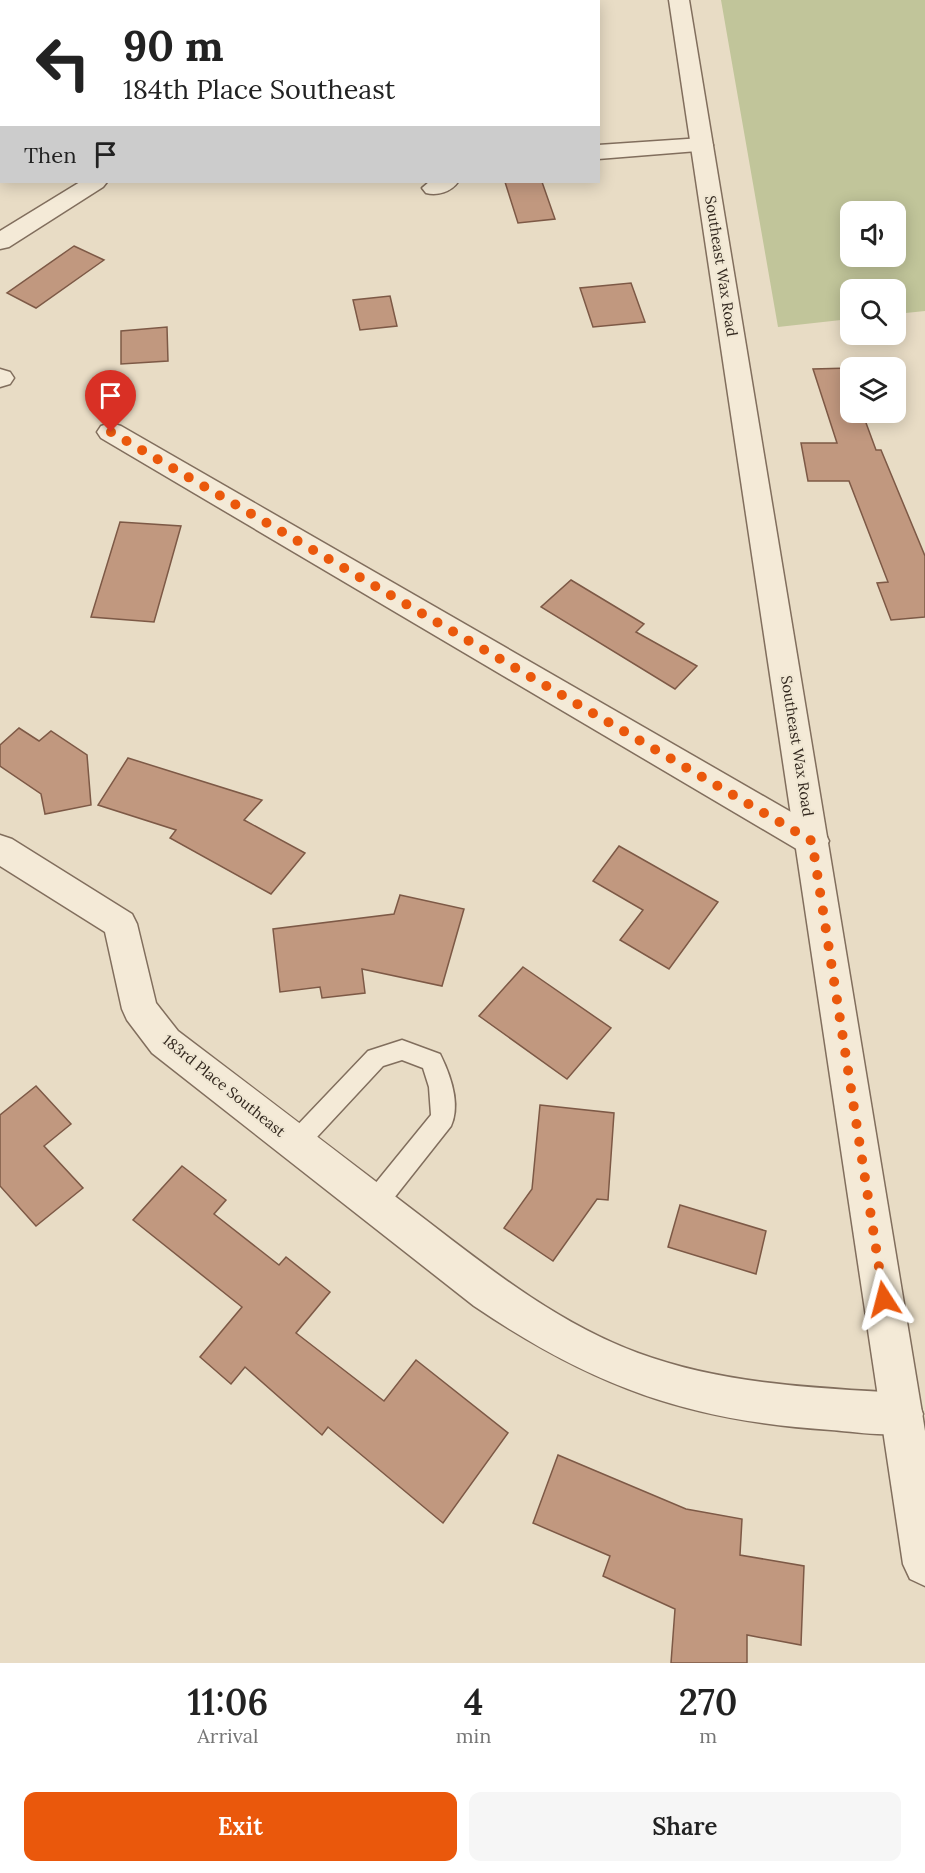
<!DOCTYPE html>
<style>
body{margin:0;font-family:Lora,serif;background:#f6f6f6;color:#222;height:100vh;display:flex;flex-direction:column;font-size:22px;white-space:nowrap}
*{box-sizing:border-box;margin:0}
p{font-size:20px;color:#767676}
.icon{flex:none;width:33px;height:33px;fill:none;stroke:currentColor;stroke-width:2;stroke-linecap:round;stroke-linejoin:round}
.map{position:relative;height:1663px;overflow:hidden}
.side{display:flex;flex-direction:column;background:#fff;flex:1}
.side>*{flex:none}
.banner{position:absolute;left:0px;top:0px;width:600px;height:183px;box-shadow:0 3px 15px #0003;background:#fff;color:#222;overflow:hidden}
.fabs{position:absolute;left:840px;top:201px;display:grid;gap:12px}
.fabs a{display:grid;place-items:center;width:66px;height:66px;border-radius:12px;background:#fff;box-shadow:0 3px 15px #0003;font-size:30px}
.pin{position:absolute;display:grid;place-items:center;width:51px;height:51px;color:#fff;margin:-62px -26px;border-radius:50% 50% 50% 0;rotate:-45deg;box-shadow:0 0 6px #0007}
.pin .icon{rotate:45deg}
.me{position:absolute;width:66px;margin:-33px;rotate:351deg;stroke-linejoin:round;filter:drop-shadow(0 0 4px #0008)}
.turn{display:flex;align-items:center;gap:21px;height:126px;padding:0 24px;font-size:27px}
.turn .icon{width:78px;height:78px;stroke-width:2.5}
.turn b{display:block;font-size:42px;line-height:51px}
.then{display:flex;align-items:center;height:57px;padding:0 24px;background:#0003;gap:12px;font-size:22px}
.eta{display:flex;justify-content:space-evenly;align-items:center;height:102px;text-align:center}
.eta b{font-size:36px;font-weight:600;line-height:42px}
.primary-button{display:flex;gap:12px;margin-top:auto;padding:12px 24px}
.primary-button a{flex:1;height:69px;border-radius:12px;background:#ea580c;color:#fff;font-size:24px;font-weight:600;line-height:69px;text-align:center}
.primary-button a+a{background:#f6f6f6;color:#222}
.map>svg:first-child{display:block}
</style>
<div class="map">
<svg width="925" height="1663" viewBox="0 0 925 1663">
<rect width="100%" height="100%" fill="#e8dcc5"/>
<!-- green -->
<path fill="#c1c59a" fill-rule="evenodd" d="M 721,0 L 925,0 L 925,311 L 896,314 L 896,290 L 850,290 L 850,319 L 778,327 ZM 850,212 L 896,212 L 896,256 L 850,256 Z"/>
<!-- building -->
<g fill="#c1987f" stroke="#7d5946" stroke-width="1.5">
<path d="M 505,182 L 542,182 L 555,219 L 518,223 Z"/>
<path d="M 74,246 L 104,260 L 36,308 L 7,293 Z"/>
<path d="M 631,283 L 645,322 L 593,327 L 580,288 Z"/>
<path d="M 390,296 L 397,326 L 360,330 L 353,300 Z"/>
<path d="M 167,327 L 168,361 L 121,364 L 121,331 Z"/>
<path d="M 850,368 L 850,412 L 862,412 L 876,450 L 881,450 L 925,556 L 925,617 L 891,620 L 877,583 L 888,582 L 849,481 L 808,481 L 801,443 L 837,443 L 813,369 Z"/>
<path d="M 120,522 L 181,526 L 154,622 L 91,617 Z"/>
<path d="M 571,580 L 644,624 L 636,632 L 697,666 L 675,689 L 541,607 Z"/>
<path d="M 19,728 L 39,741 L 51,731 L 87,755 L 91,805 L 45,814 L 41,794 L 0,766 L 0,745 Z"/>
<path d="M 128,758 L 262,800 L 244,820 L 305,853 L 271,894 L 170,838 L 176,830 L 98,805 Z"/>
<path d="M 619,846 L 718,902 L 669,969 L 620,940 L 643,910 L 593,881 Z"/>
<path d="M 400,895 L 464,909 L 442,986 L 362,969 L 365,993 L 322,998 L 320,987 L 280,992 L 273,929 L 394,914 Z"/>
<path d="M 523,967 L 611,1028 L 567,1079 L 479,1016 Z"/>
<path d="M 36,1086 L 71,1124 L 44,1146 L 83,1188 L 36,1226 L 0,1186 L 0,1115 Z"/>
<path d="M 540,1105 L 614,1113 L 608,1200 L 597,1199 L 553,1261 L 504,1228 L 532,1189 Z"/>
<path d="M 182,1166 L 226,1200 L 214,1214 L 279,1265 L 286,1257 L 330,1292 L 296,1333 L 384,1401 L 416,1360 L 508,1433 L 443,1523 L 328,1427 L 322,1435 L 245,1367 L 231,1384 L 200,1357 L 242,1307 L 133,1220 Z"/>
<path d="M 680,1205 L 766,1231 L 756,1274 L 668,1247 Z"/>
<path d="M 558,1455 L 686,1509 L 742,1519 L 740,1555 L 804,1566 L 801,1645 L 747,1635 L 747,1663 L 671,1663 L 675,1609 L 603,1576 L 610,1556 L 533,1523 Z"/>
</g>
<g fill="none" stroke-linecap="round" stroke-linejoin="round">
<defs>
<path id="service" d="M 402,1040 L 440,1054 C 450,1074 461,1104 451,1126 L 383,1212 L 374,1216 L 365,1212 L 362,1204 L 365,1196 L 431,1115 L 429,1087 L 423,1068 L 402,1060 L 383,1066 L 304,1151 L 296,1154 L 288,1151 L 284,1143 L 288,1135 L 368,1051 Z"/>
<g id="minor">
<rect x="335" y="0" width="20" height="2"/>
<path d="M 702,138 L 710,140 L 713,145 L 710,150 L 598,159 L 598,145 Z"/>
<path d="M 80,182 L 107,182 L 103,187 L 9,247 L 0,249 L 0,231 Z"/>
<path d="M 429,182 L 458,182 C 451,192 437,196 426,193 L 422,188 Z"/>
<path d="M 0,369 L 10,372 L 14,378 L 10,384 L 0,387 Z"/>
<path d="M 111,423 L 121,426 L 824,831 L 829,841 L 824,851 L 812,855 L 800,851 L 101,438 L 97,432 L 101,426 Z"/>
<path d="M 0,835 L 12,839 L 132,914 L 137,924 L 156,1003 L 178,1031 C 255,1089 332,1148 409,1207 C 481,1262 552,1321 638,1353 C 722,1384 813,1388 902,1393 L 917,1399 L 923,1414 L 917,1429 C 891,1439 859,1432 831,1430 C 688,1421 592,1386 474,1306 L 152,1053 L 127,1020 L 122,1009 L 105,932 L 0,866 Z"/>
</g>
<path id="tertiary" d="M 669,0 L 689,0 L 925,1431 L 925,1586 L 910,1579 L 903,1564 Z"/>
</defs>
<!-- service casing -->
<use href="#service" stroke="#816e5d" stroke-width="3"/>
<!-- minor casing -->
<use href="#minor" stroke="#816e5d" stroke-width="3"/>
<!-- tertiary casing -->
<use href="#tertiary" stroke="#816e5d" stroke-width="3"/>
<!-- service -->
<use href="#service" fill="#f4ead7" fill-rule="evenodd"/>
<!-- minor -->
<use href="#minor" fill="#f4ead7" fill-rule="evenodd"/>
<!-- tertiary -->
<use href="#tertiary" fill="#f4ead7" fill-rule="evenodd"/>
</g>
<g fill="none" stroke-linecap="round" stroke-linejoin="round">
<!-- route -->
<path stroke="#ea580c" stroke-width="10" stroke-dasharray="0 18" d="M 111,432 L 812,841 L 884,1299"/>
</g>
<g text-anchor="middle" stroke-width="4.5" stroke-linejoin="round" paint-order="stroke">
<!-- street labels -->
<g font-size="15" fill="#33281f" stroke="#f0e7d3">
<text transform="translate(721 266) rotate(81)" y="5">Southeast Wax Road</text>
<text transform="translate(797 746) rotate(81)" y="5">Southeast Wax Road</text>
<text transform="translate(224 1086) rotate(39)" y="5">183rd Place Southeast</text>
</g>
</g>
</svg>
<div class="fabs">
<a><svg class="icon" aria-label="sound" viewBox="0 0 24 24"><path d="M4 9h4l5-4v14l-5-4H4zM17 9q2 3 0 6"/></svg></a>
<a><svg class="icon" aria-label="search" viewBox="0 0 24 24"><circle cx="10" cy="10" r="6"/><path d="M15 15l6 6"/></svg></a>
<a><svg class="icon" aria-label="layers" viewBox="0 0 24 24"><path d="M12 4l9 5-9 5-9-5zM3 14l9 5 9-5"/></svg></a>
</div>
<div class="pin" style="left:111px;top:432px;background:#d93025"><svg class="icon" aria-label="arrive" viewBox="0 0 24 24"><path d="M6 21V4h12l-3 4 3 4H6"/></svg></div>
<svg class="me" style="left:884px;top:1299px" viewBox="-20 -20 40 40"><path d="M0-17L14 15 0 8-14 15z" fill="#ea580c" stroke="#fff" stroke-width="4"/></svg>
<div class="banner">
<div class="turn"><svg class="icon" aria-label="left" viewBox="0 0 24 24"><path d="M17 20v-9H6M10 6l-5 5 5 5"/></svg><div><b>90 m</b>184th Place Southeast</div></div>
<div class="then">Then<svg class="icon" aria-label="arrive" viewBox="0 0 24 24"><path d="M6 21V4h12l-3 4 3 4H6"/></svg></div>
</div>
</div>
<section class="side">
<div class="eta">
<div><b>11:06</b><p>Arrival</p></div>
<div><b>4</b><p>min</p></div>
<div><b>270</b><p>m</p></div>
</div>
<div class="primary-button"><a>Exit</a><a>Share</a></div>
</section>
